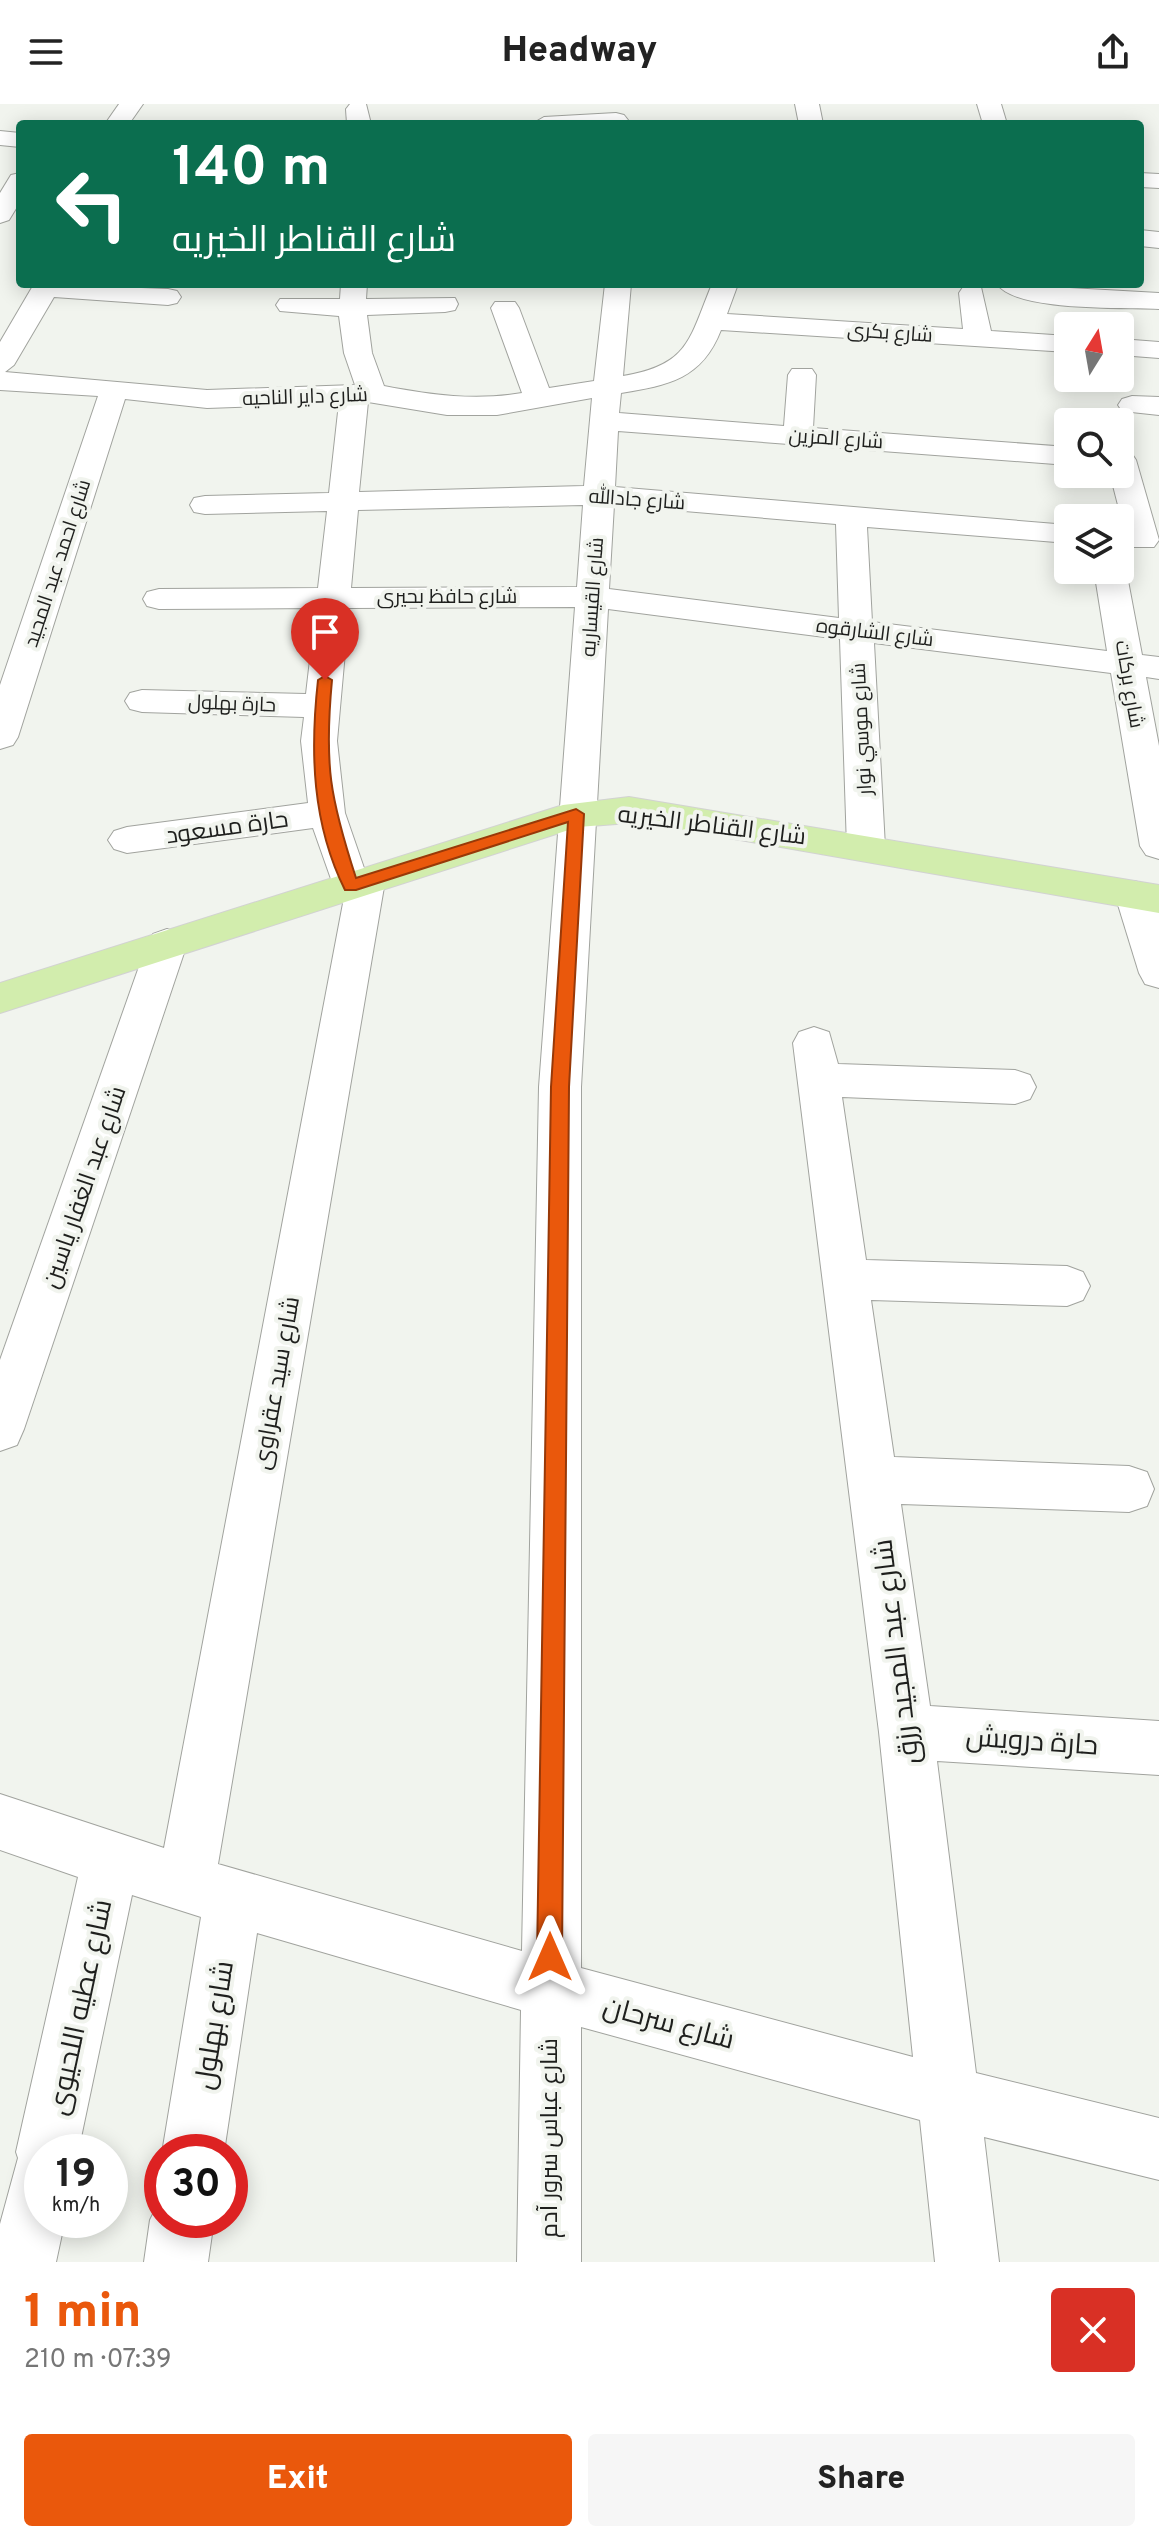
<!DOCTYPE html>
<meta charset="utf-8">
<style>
body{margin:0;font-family:Overpass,Cairo,sans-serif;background:#f6f6f6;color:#222;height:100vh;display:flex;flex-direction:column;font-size:30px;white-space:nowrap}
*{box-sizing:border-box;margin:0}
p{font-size:26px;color:#767676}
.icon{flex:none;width:44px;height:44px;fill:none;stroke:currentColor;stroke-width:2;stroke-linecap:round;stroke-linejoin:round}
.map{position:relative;height:2158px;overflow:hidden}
.side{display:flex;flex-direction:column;background:#fff;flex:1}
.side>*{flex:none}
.guide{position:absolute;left:16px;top:16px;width:1128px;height:168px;border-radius:8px;box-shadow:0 4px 20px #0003;background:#0b6e4f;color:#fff;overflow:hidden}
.needle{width:52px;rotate:11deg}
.controls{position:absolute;left:1054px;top:208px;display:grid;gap:16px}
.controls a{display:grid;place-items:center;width:80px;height:80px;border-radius:8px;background:#fff;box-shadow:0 4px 20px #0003;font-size:40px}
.speed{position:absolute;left:24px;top:2030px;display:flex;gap:16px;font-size:40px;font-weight:700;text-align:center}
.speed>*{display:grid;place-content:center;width:104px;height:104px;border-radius:50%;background:#fff;box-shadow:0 4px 20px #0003;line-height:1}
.speed small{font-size:20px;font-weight:400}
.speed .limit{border:12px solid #d22;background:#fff;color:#111}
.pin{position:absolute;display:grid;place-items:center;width:68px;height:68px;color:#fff;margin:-82px -34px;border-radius:50% 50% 50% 0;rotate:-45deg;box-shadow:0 0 8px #0007}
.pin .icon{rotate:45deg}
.me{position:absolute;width:88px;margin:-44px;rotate:0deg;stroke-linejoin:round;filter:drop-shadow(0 0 6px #0008)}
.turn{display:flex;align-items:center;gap:28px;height:168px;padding:0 24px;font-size:36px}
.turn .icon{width:104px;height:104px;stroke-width:2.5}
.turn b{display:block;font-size:56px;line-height:68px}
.round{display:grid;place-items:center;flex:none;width:84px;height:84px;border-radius:8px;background:#f6f6f6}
.headline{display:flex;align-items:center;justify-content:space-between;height:136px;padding:0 24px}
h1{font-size:48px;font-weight:800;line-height:60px;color:#ea580c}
.button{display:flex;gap:16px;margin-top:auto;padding:16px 24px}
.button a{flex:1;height:92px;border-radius:8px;background:#ea580c;color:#fff;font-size:32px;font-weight:800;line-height:92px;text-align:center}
.button a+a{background:#f6f6f6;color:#222}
header{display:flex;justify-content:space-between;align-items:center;height:104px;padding:0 24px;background:#fff;font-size:36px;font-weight:800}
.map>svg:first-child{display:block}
</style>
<header><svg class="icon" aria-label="menu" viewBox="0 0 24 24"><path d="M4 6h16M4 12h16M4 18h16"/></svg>Headway<svg class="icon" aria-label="share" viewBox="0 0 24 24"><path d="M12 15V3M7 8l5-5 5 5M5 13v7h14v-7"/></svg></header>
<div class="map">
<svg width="1159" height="2158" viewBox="0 0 1159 2158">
<rect width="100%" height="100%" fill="#f1f4ee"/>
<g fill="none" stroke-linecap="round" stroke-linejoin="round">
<defs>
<g id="minor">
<path d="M 119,0 L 143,0 L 129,20 L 105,20 Z"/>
<path d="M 350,0 L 366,0 L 371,20 L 347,20 L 346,5 Z"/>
<path d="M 795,0 L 819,0 L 823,20 L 799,20 Z"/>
<path d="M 977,0 L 1001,0 L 1007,20 L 983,20 Z"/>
<path d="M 616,9 L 624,11 L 628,16 L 625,20 L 532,20 L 544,13 Z"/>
<path d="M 0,27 L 20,29 L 20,43 L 0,41 Z"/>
<path d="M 20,69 L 20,98 L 9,116 L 0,119 L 0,89 L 11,71 Z"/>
<path d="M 1140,69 L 1159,70 L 1159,84 L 1140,83 Z"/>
<path d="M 1140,126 L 1159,128 L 1159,144 L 1140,142 Z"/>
<path d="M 34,180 L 168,185 L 177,187 L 181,193 L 177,199 L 168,201 L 54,193 L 14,261 L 5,268 L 207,286 L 355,281 L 344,249 L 339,212 L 280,207 L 276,201 L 280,195 L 340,195 L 341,180 L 367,180 L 366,195 L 455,194 L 458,200 L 455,206 L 445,208 L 367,211 L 372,249 L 384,282 C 431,291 475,297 522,289 L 491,204 L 495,198 L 515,198 L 519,204 L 549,284 L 594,277 L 605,180 L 631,180 L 623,272 C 689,261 689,236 712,180 L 738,180 L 727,210 L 963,225 L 959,189 L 963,183 L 981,183 L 991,227 L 1068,232 L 1068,248 L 721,226 C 702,275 669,281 621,289 L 619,309 L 784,322 L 788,271 L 792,265 L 812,265 L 816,271 L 813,324 L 1068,343 L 1068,361 L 618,327 L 615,383 L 1068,421 L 1068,439 L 867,423 L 872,518 L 1107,547 L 1094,466 L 1120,466 L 1121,459 L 1126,466 L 1142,551 L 1159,553 L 1159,575 L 1146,573 L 1159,642 L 1159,755 L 1146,751 L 1140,742 L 1111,569 L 874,539 L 885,743 L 879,752 L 866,756 L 853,752 L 847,743 L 840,535 L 608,505 L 581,983 L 581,1864 L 913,1953 L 879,1628 L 793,939 L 799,928 L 814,923 L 829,928 L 838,960 L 1015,966 L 1030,971 L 1036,983 L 1030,995 L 1015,1000 L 842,993 L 866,1156 L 1067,1162 L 1083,1168 L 1090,1182 L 1083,1196 L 1067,1202 L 871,1196 L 894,1353 L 1129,1362 L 1147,1368 L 1154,1385 L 1147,1402 L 1129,1408 L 901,1400 L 930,1602 L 1159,1617 L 1159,1671 L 937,1657 L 976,1969 L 1159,2014 L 1159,2076 L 984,2033 L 999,2158 L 935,2158 L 920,2016 L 581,1923 L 581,2158 L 517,2158 L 521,1906 L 257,1829 L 224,2048 L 162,2049 L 201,1813 L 132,1791 L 78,2048 L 42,2048 L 42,2116 L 65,2116 L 56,2158 L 0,2158 L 0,2120 L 18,2054 L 16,2048 L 78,1773 L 0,1746 L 0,1690 L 164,1744 L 344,794 L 337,792 L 313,724 L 127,749 L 114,745 L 108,736 L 114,727 L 127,723 L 308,699 L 301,637 L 304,613 L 142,608 L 130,605 L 125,597 L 130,589 L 142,586 L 306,590 L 316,504 L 159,505 L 147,502 L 143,495 L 147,488 L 159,485 L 318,484 L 327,407 L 205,410 L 194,408 L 190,401 L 194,394 L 205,392 L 329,389 L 339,299 L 207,304 L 125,295 L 18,633 L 13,641 L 0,645 L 0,581 L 98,292 L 0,286 L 0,238 ZM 592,294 L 584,382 L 359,388 L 368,298 L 447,311 L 497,311 ZM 583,401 L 577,483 L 351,484 L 358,406 ZM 614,401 L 836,420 L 839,514 L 609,485 ZM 575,503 L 539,983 L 522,1847 L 218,1760 L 385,777 L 379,767 L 364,764 L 345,709 L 337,637 L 349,504 Z"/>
<path d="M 997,180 L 1159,189 L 1159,205 C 1125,203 1016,208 997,180 Z"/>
<path d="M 1120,235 L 1159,238 L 1159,254 L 1120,251 Z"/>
<path d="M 1132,292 L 1159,293 L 1159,311 L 1122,307 L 1118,301 L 1122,295 Z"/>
<path d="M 1120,347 L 1132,350 L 1136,356 L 1159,436 L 1154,443 L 1132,443 L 1127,436 L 1110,370 L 1120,370 Z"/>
<path d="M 1134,777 L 1148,781 L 1159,809 L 1159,884 L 1145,880 L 1139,869 L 1115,791 L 1120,781 Z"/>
<path d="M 167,825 L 181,830 L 187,840 L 24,1325 L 17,1341 L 0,1347 L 0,1256 L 147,840 L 153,830 Z"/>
<path d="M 162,2092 L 162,2116 L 214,2116 L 208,2158 L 144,2158 L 150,2116 Z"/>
</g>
<path id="major" d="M 629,693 L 1159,781 L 1159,809 L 683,726 L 629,719 L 578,723 L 0,909 L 0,879 L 563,701 Z"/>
</defs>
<!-- minor casing -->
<use href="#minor" stroke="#a1a39e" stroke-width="2"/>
<!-- major casing -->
<use href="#major" stroke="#d2d2d2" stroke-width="2"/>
<!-- minor -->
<use href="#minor" fill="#fff" fill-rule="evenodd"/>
<!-- major -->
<use href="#major" fill="#d2edad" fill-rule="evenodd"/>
</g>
<!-- route -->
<path fill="#ea580c" stroke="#983908" stroke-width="2" d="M 325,572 L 332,576 C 324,661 330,694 356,774 L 576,705 L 584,710 L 569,983 L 562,1853 L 558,1862 L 550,1866 L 541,1862 L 537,1853 L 551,983 L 568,718 L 356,786 L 345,786 C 312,720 310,648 318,576 Z"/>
<g text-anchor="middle" stroke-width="8" stroke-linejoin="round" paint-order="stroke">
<!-- far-street labels -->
<g font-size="20" fill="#1e1f1d" stroke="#f1f4ee">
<text transform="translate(890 228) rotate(4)" y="7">شارع بكرى</text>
<text transform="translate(305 292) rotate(-2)" y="7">شارع داير الناحيه</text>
<text transform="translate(836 334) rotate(4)" y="7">شارع المزين</text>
<text transform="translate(637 395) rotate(4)" y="7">شارع جادالله</text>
<text transform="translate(57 459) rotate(-72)" y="7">شارع احمد عبد المجيد</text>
<text x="447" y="499">شارع حافظ بحيرى</text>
<text transform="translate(592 493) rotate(-86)" y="7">شارع القيساريه</text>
<text transform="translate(875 528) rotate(7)" y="7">شارع الشارقوه</text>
<text transform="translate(1130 580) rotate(80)" y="7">شارع بركات</text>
<text transform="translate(232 599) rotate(2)" y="7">حارة بهلول</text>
<text transform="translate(861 625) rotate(-93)" y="7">شارع موسي نوار</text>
</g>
<!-- street labels -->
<g font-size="24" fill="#1e1f1d" stroke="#f1f4ee">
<text transform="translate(712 721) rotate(7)" y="8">شارع القناطر الخيريه</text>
<text transform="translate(227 723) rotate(-8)" y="8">حارة مسعود</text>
<text transform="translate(84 1083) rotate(-71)" y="8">شارع عبد الغفار ياسين</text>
<text transform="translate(276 1279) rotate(-80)" y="8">شارع سيد عقراوى</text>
<text transform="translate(549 2034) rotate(-90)" y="8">شارع عباس سرور آدم</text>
</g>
<!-- near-street labels -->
<g font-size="28" fill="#1e1f1d" stroke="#f1f4ee">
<text transform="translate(895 1548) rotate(-97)" y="10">شارع عبد المجيد رزق</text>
<text transform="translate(1032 1636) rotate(4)" y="10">حارة درويش</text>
<text transform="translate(79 1903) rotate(-78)" y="10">شارع عطيه اللحيوى</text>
<text transform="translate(669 1918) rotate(15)" y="10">شارع سرحان</text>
<text transform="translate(213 1921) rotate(-81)" y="10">شارع بهلول</text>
</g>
</g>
</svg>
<div class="controls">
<a><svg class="needle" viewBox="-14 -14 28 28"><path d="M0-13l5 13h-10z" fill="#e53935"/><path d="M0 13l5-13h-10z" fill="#767676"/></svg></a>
<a><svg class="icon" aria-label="search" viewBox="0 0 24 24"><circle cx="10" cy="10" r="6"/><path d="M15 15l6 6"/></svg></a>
<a><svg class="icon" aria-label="layers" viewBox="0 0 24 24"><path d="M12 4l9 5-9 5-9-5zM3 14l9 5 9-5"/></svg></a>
</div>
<div class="speed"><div>19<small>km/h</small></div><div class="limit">30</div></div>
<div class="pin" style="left:325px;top:576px;background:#d93025"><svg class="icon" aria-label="arrive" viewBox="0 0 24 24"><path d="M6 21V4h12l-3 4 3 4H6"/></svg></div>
<svg class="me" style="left:550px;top:1853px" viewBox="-20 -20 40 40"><path d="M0-17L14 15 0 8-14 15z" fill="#ea580c" stroke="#fff" stroke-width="4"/></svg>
<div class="guide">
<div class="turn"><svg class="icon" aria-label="left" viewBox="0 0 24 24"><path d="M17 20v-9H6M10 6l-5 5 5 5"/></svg><div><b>140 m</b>شارع القناطر الخيريه</div></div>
</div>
</div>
<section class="side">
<div class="headline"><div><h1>1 min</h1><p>210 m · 07:39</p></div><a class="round" style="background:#d93025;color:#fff"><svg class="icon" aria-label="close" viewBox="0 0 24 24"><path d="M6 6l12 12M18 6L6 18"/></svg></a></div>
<div class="button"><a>Exit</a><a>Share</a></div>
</section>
